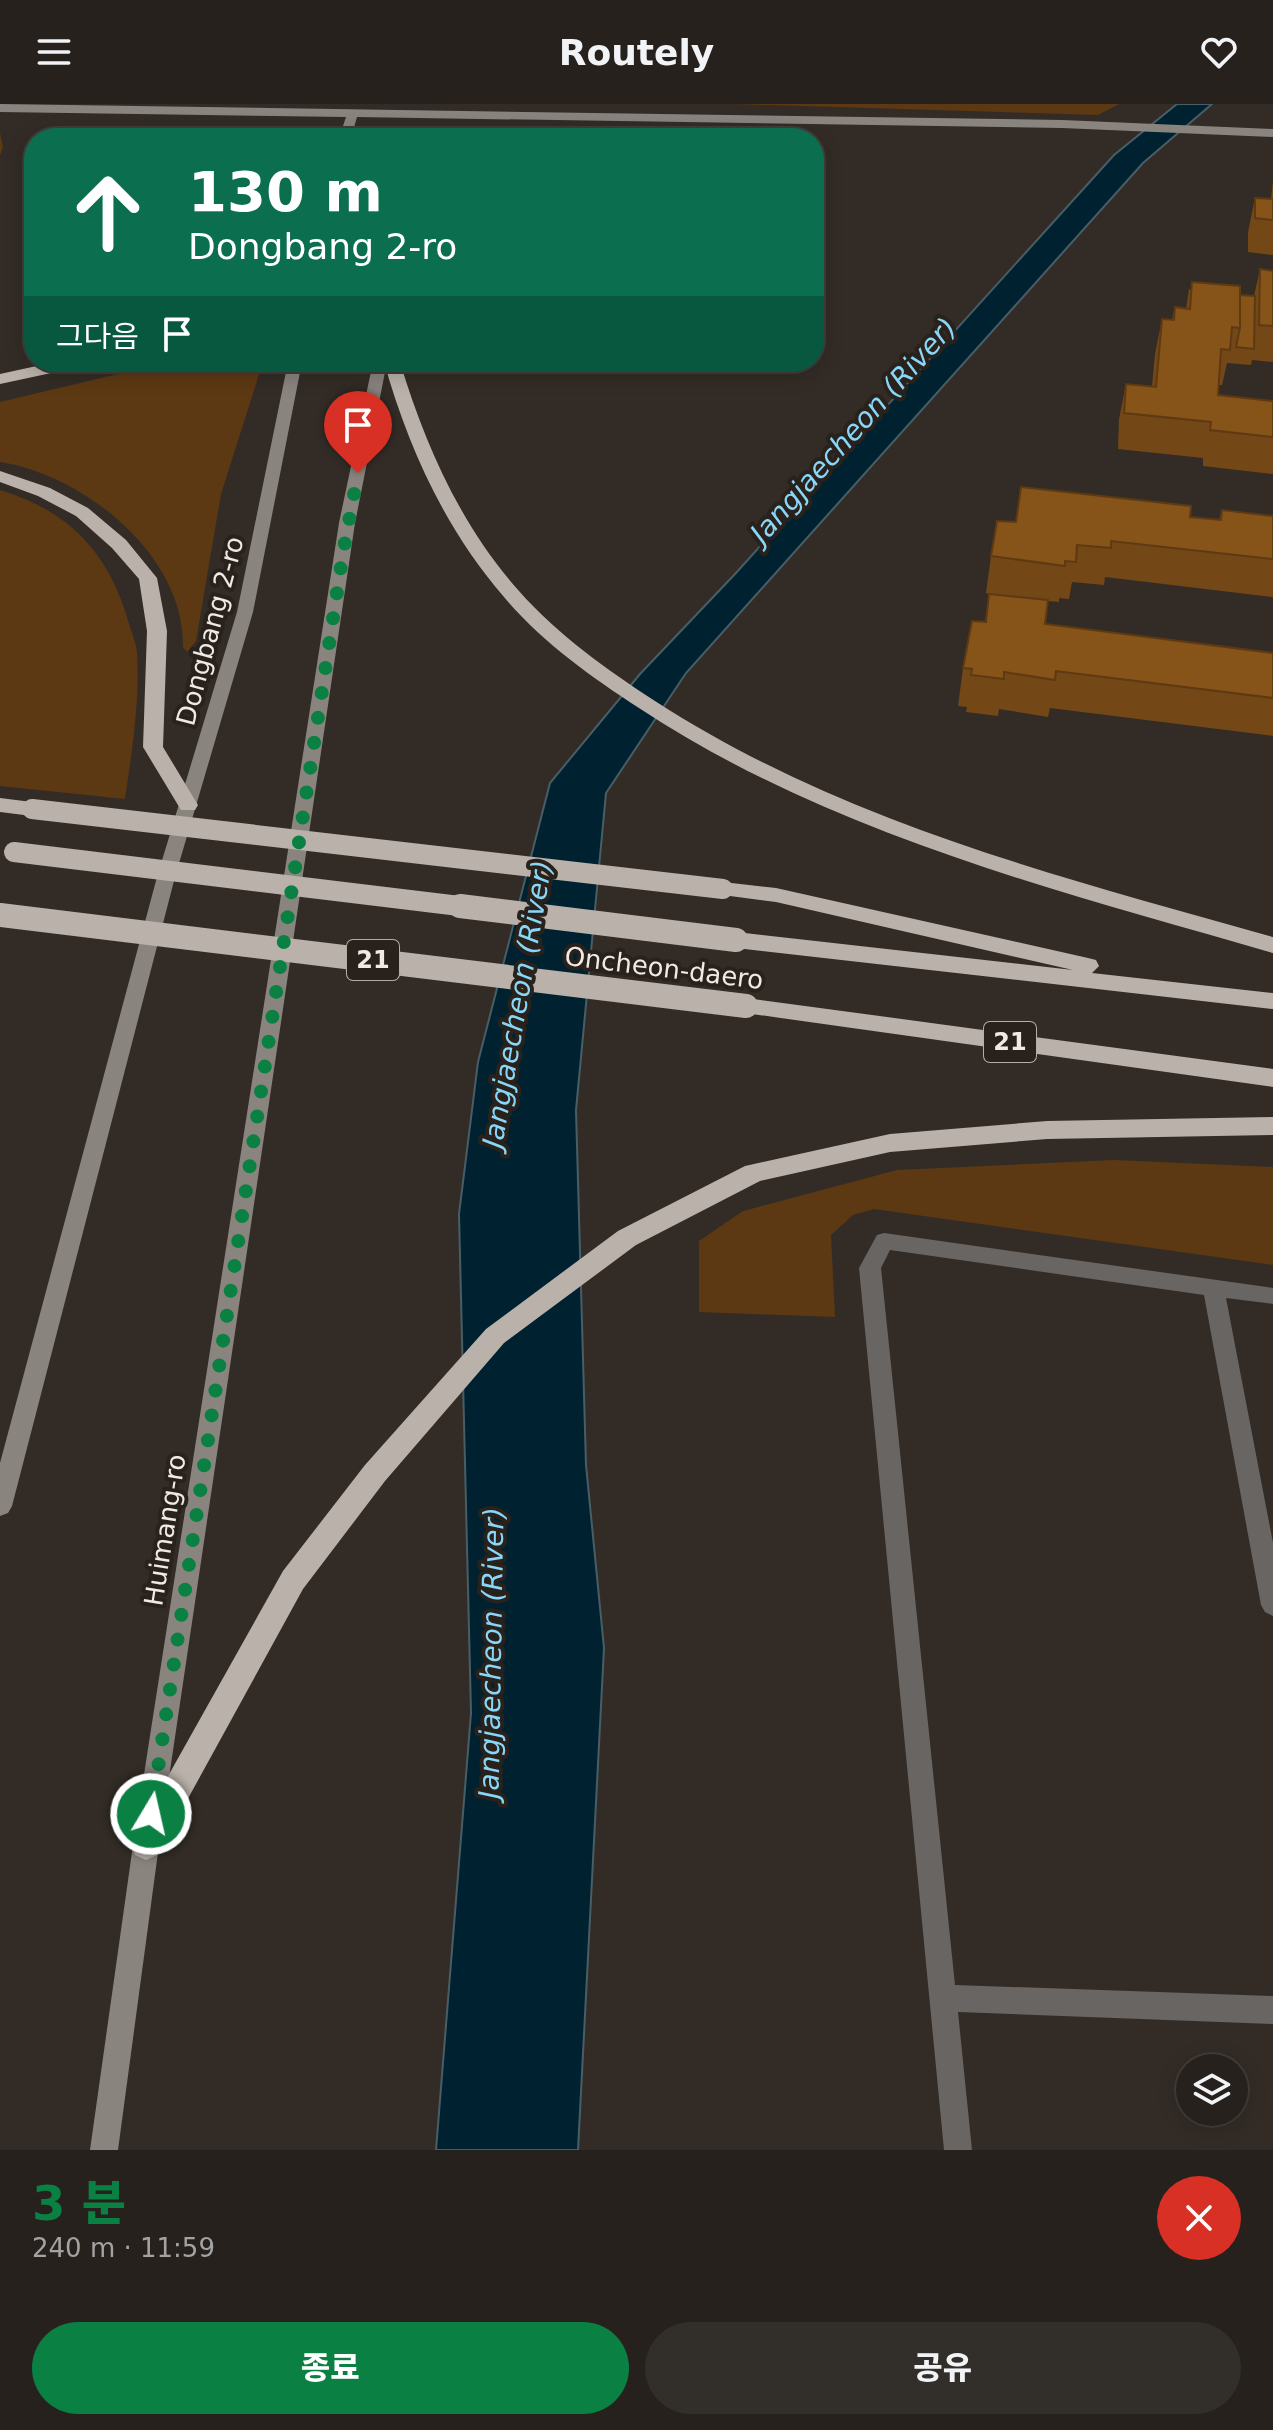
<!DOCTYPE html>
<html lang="ko">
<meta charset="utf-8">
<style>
body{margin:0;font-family:"DejaVu Sans","Noto Sans KR",sans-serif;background:#322e29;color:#f1f3f6;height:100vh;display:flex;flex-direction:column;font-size:30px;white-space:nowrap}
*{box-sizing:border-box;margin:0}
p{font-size:26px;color:#a4a3a3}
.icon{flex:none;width:44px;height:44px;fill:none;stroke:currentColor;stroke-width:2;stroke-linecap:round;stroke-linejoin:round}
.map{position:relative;height:2046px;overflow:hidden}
.drawer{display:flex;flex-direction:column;background:#26211c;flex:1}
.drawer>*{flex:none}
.guide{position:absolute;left:24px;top:24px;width:800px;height:244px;border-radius:32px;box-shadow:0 4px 20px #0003,0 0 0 2px #423e3b;background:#0b6e4f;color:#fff;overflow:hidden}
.tools{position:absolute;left:1176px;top:1950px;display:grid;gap:16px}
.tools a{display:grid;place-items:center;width:72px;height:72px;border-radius:50%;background:#26211c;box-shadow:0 4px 20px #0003,0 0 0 2px #423e3b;font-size:40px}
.pin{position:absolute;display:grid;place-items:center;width:68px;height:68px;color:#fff;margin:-82px -34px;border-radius:50% 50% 50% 0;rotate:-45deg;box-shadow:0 0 8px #0007}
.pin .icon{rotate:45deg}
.me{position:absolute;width:88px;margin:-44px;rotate:9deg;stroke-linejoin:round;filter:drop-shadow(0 0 6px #0008)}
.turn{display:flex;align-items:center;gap:28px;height:168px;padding:0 32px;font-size:36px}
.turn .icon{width:104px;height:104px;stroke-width:2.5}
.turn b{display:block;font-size:56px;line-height:68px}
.then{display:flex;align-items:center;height:76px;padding:0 32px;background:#0003;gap:16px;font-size:30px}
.round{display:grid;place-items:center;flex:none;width:84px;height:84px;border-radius:42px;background:#322e29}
.headline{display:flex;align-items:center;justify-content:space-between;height:136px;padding:0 32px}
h1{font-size:48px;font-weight:800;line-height:60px;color:#0b8043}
.cta{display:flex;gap:16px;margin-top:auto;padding:16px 32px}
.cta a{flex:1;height:92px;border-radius:48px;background:#0b8043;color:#fff;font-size:32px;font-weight:800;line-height:92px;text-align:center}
.cta a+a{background:#322e29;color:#f1f3f6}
header{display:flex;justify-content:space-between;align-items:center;height:104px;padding:0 32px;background:#26211c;font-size:36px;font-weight:800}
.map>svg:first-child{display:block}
</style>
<header><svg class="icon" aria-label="menu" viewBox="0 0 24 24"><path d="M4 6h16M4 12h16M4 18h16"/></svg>Routely<svg class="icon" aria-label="heart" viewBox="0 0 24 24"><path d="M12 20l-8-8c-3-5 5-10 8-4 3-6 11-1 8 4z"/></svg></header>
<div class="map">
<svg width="1273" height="2046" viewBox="0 0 1273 2046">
<rect width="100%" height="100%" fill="#332c26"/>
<!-- green -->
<g fill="#5c3913">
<path d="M 735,0 L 1119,0 L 1098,11 Z"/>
<path d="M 150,258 L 263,258 L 221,390 L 196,537 L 187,548 L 183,543 C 185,451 84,371 0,358 L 0,298 L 118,270 Z"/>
<path d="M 0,386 C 67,406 107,447 127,513 C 130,525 136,537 137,549 C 140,597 132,647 125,695 L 0,682 Z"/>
<path d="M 1114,1056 L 1273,1063 L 1273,1161 L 874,1105 L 853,1111 L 831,1131 L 835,1213 L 699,1208 L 699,1137 L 743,1107 L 897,1066 Z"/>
</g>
<!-- water -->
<path fill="#002230" stroke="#485e67" stroke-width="2" d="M 1177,0 L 1212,0 L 1143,59 L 686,569 L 606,689 L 576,1006 L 586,1361 L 604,1544 L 578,2046 L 436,2046 L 471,1609 L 459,1110 L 478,958 L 550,679 L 640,570 L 735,470 L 1114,51 Z"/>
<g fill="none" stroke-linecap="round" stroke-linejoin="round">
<!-- street -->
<path fill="#696562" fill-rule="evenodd" d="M 884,1129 L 1273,1184 L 1273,1200 L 1226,1194 L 1273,1439 L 1273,1512 L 1265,1508 L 1261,1501 L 1204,1191 L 890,1146 L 881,1164 L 955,1881 L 1273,1892 L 1273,1920 L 958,1908 L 972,2046 L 944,2046 L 859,1164 L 877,1131 Z"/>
<!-- secondary -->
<g fill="#8a847f" fill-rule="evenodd">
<path d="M 0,0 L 1062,16 L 1273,25 L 1273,33 L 1062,24 L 357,13 L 351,34 L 339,34 L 346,13 L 0,8 Z"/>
<path d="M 288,258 L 302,258 L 253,508 L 175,773 L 12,1402 L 8,1409 L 0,1412 L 0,1359 L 157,773 L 237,508 Z"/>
<path d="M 373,258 L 387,258 L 355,419 L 159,1741 L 118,2046 L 90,2046 L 133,1741 L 339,419 Z"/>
</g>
<!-- highway -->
<g fill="#bab2aa" fill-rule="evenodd">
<path d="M 55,258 L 86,258 L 84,262 L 0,280 L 0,270 Z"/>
<path d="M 384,258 L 400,258 C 425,341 461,422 519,487 C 558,531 606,565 655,597 C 842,718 1060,773 1273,833 L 1273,849 C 1055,786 830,730 639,604 C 590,572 541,537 504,493 C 445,425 408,343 384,258 Z"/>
<path d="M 0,367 L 50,384 L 88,404 L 126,436 L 157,474 L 167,527 L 163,643 L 198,701 L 195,706 L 181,706 L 143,643 L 147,527 L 139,475 L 112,444 L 76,412 L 38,392 L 0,378 Z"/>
<path d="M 0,694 L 32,698 L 42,705 L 32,712 L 0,708 Z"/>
<path d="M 723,778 L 776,784 L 1088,854 L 1096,856 L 1099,862 L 1092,869 L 1273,889 L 1273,905 L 736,844 L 728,841 L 725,836 L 728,831 L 736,828 L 1073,866 L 776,798 L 715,790 L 712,785 L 715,780 Z"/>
<path d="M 746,894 L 1273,965 L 1273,983 L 738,908 L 735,902 L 738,896 Z"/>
<path d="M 1273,1013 L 1273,1031 L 1047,1035 L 890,1048 L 760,1077 L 636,1141 L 504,1239 L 385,1377 L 303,1485 L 157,1751 L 146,1756 L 135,1751 L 131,1741 L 135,1731 L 283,1467 L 365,1361 L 486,1225 L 618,1127 L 745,1062 L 890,1030 L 1047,1017 Z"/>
</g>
<!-- highway-bridge-far1 -->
<g stroke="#bab2aa" stroke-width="20">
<path d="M 32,705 L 723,785"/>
<path d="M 14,748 L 476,804"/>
</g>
<!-- highway-bridge -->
<g stroke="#bab2aa" stroke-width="24">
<path d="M 460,802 L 736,836"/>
<path d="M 0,811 L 746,902"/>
</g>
</g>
<!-- wall -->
<g fill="#734716">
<path d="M 1273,77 L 1273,151 L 1248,148 L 1248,128 L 1255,94 L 1271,95 Z"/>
<path d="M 1260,165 L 1273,167 L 1273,258 L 1252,256 L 1251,261 L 1227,259 L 1222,281 L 1218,281 L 1218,291 L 1273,297 L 1273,370 L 1203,362 L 1203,354 L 1118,345 L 1119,315 L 1126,280 L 1152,282 L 1155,250 L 1162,215 L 1172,216 L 1175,203 L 1186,205 L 1189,185 L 1191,186 L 1192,178 L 1240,191 L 1254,192 Z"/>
<path d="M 1222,406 L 1273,412 L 1273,493 L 1105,473 L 1104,481 L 1072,478 L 1069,495 L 1059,494 L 1059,498 L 1048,497 L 1045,520 L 1273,549 L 1273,632 L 1050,604 L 1048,613 L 999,605 L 998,612 L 966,608 L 967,603 L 958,602 L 963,564 L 985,518 L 989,490 L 986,489 L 991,452 L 1016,418 L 1190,413 L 1219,416 Z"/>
</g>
<!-- shaded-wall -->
<path fill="#5e3a12" d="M 0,29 L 3,43 L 0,51 Z"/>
<!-- building -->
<g fill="#865319" stroke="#5e3a12" stroke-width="2">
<path d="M 1255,94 L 1273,95 L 1273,116 L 1255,114 Z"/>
<path d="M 1260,165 L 1273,167 L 1273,222 L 1259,221 Z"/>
<path d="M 1192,178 L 1240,182 L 1240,224 L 1232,223 L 1230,246 L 1221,245 L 1218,291 L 1273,297 L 1273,333 L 1210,326 L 1211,318 L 1124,309 L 1126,280 L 1156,283 L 1162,215 L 1174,216 L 1175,203 L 1190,205 Z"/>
<path d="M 1240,191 L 1255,192 L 1254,245 L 1236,243 L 1240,224 Z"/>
<path d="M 1021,383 L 1191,402 L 1190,413 L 1221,416 L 1222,406 L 1273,412 L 1273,455 L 1111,437 L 1111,444 L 1077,441 L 1076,458 L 1065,457 L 1065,462 L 991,452 L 997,417 L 1016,418 Z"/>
<path d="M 989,490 L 1048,496 L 1045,520 L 1273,549 L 1273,594 L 1056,567 L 1055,576 L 1004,568 L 1004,575 L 971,571 L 972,565 L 963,564 L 972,517 L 986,518 Z"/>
</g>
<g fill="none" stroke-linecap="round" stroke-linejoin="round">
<!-- route -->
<path stroke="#0b8043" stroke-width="14" stroke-dasharray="0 25.2" d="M 151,1710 L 343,449 L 358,369"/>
</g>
<g text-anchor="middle" stroke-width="8" stroke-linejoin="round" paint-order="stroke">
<!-- shield labels -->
<g fill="#29221c" stroke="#b4aea9" stroke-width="2">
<rect x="347" y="836" width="52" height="40" rx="6"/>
<rect x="984" y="918" width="52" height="40" rx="6"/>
</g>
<g font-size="24" font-weight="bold" fill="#efeae6">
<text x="373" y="864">21</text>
<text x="1010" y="946">21</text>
</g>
<!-- street labels -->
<g font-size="26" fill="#efeae6" stroke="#29221c">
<text transform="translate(210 527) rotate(-75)" y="9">Dongbang 2-ro</text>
<text transform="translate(664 864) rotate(7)" y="9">Oncheon-daero</text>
<text transform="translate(165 1426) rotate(-81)" y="9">Huimang-ro</text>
</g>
<!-- water labels -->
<g font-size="28" font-style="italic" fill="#88d7f9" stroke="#29221c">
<text transform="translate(853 326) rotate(-48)" y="10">Jangjaecheon (River)</text>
<text transform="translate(517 900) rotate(-80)" y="10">Jangjaecheon (River)</text>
<text transform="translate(491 1549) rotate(-89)" y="10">Jangjaecheon (River)</text>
</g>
</g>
</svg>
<div class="tools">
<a><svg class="icon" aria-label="layers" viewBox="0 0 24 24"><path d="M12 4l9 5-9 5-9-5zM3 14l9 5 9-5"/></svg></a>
</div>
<div class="pin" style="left:358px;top:369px;background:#d93025"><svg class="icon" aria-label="arrive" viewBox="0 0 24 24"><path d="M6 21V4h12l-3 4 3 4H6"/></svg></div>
<svg class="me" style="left:151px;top:1710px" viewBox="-20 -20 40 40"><circle r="17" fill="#0b8043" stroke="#fff" stroke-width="3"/><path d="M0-11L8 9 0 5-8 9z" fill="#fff"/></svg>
<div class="guide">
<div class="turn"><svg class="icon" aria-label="ahead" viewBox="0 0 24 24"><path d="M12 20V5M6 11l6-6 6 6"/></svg><div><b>130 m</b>Dongbang 2-ro</div></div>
<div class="then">그다음<svg class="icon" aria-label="arrive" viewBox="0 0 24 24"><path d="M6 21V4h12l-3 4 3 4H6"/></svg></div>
</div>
</div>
<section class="drawer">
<div class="headline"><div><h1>3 분</h1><p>240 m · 11:59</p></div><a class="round" style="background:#d93025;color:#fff"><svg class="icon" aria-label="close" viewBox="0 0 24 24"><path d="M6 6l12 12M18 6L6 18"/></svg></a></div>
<div class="cta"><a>종료</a><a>공유</a></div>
</section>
